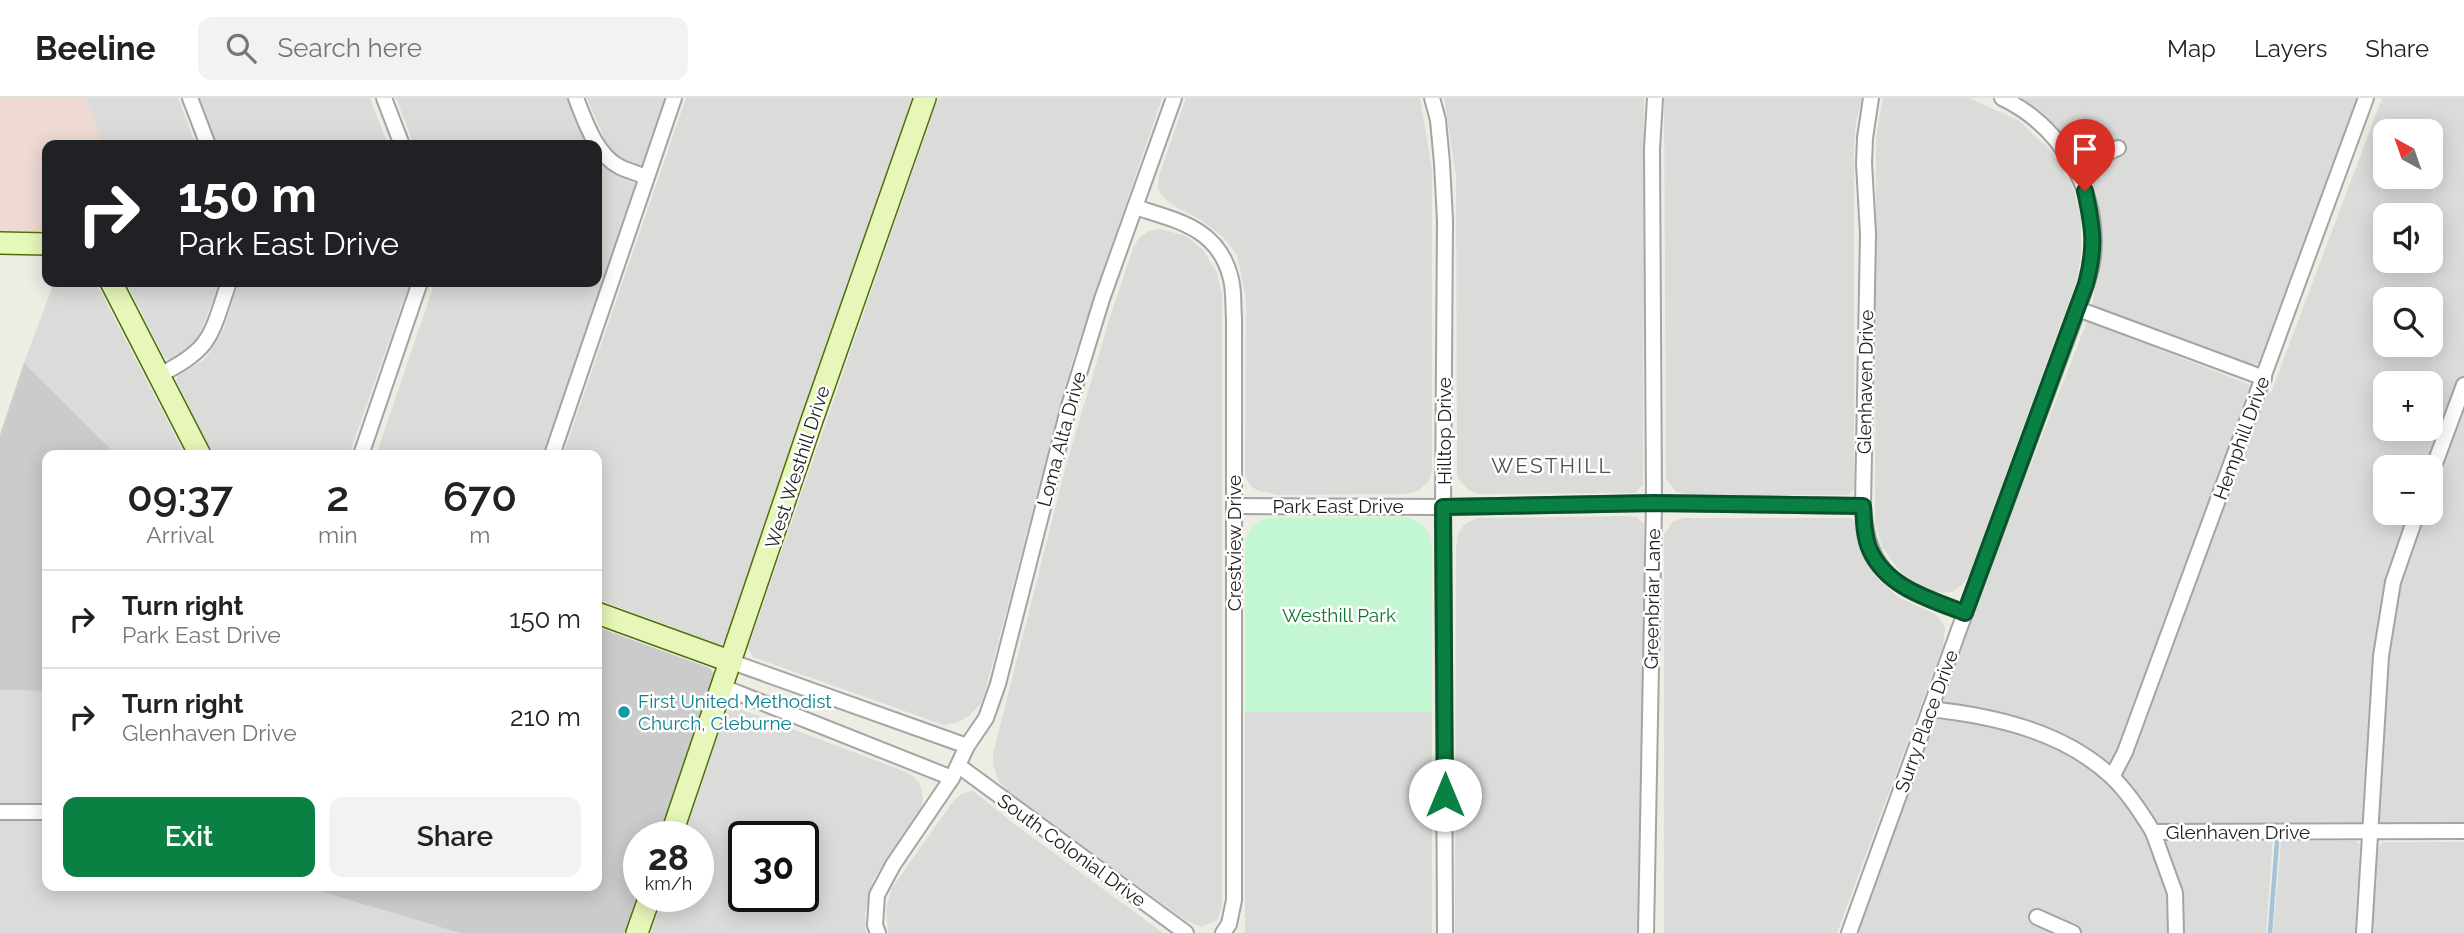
<!DOCTYPE html>
<meta charset="utf-8">
<style>
body{margin:0;font-family:Raleway,sans-serif;background:#f2f2f2;color:#222;height:100vh;display:flex;flex-direction:column;font-size:26px;white-space:nowrap}
*{box-sizing:border-box;margin:0}
p{font-size:23px;color:#767676}
.icon{flex:none;width:38px;height:38px;fill:none;stroke:currentColor;stroke-width:2;stroke-linecap:round;stroke-linejoin:round}
.map{position:relative;flex:1;overflow:hidden}
.details{position:absolute;left:42px;top:352px;width:560px;height:441px;display:flex;flex-direction:column;background:#fff;border-radius:14px;box-shadow:0 4px 18px #0003}
.details>*{flex:none}
.hud{position:absolute;left:42px;top:42px;width:560px;height:147px;border-radius:14px;box-shadow:0 4px 18px #0003;background:#202124;color:#fff;overflow:hidden}
.needle{width:46px;rotate:320deg}
.buttons{position:absolute;left:2373px;top:21px;display:grid;gap:14px}
.buttons a{display:grid;place-items:center;width:70px;height:70px;border-radius:14px;background:#fff;box-shadow:0 4px 18px #0003;font-size:35px}
.speed{position:absolute;left:623px;top:723px;display:flex;gap:14px;font-size:35px;font-weight:700;text-align:center}
.speed>*{display:grid;place-content:center;width:91px;height:91px;border-radius:50%;background:#fff;box-shadow:0 4px 18px #0003;line-height:1}
.speed small{font-size:18px;font-weight:400}
.speed .limit{border:4px solid #111;border-radius:10px;background:#fff;color:#111}
.pin{position:absolute;display:grid;place-items:center;width:60px;height:60px;color:#fff;margin:-72px -30px;border-radius:50% 50% 50% 0;rotate:-45deg;box-shadow:0 0 7px #0007}
.pin .icon{rotate:45deg}
.me{position:absolute;width:77px;margin:-38px;rotate:0deg;stroke-linejoin:round;filter:drop-shadow(0 0 5px #0008)}
.turn{display:flex;align-items:center;gap:24px;height:147px;padding:0 21px;font-size:32px}
.turn .icon{width:91px;height:91px;stroke-width:2.5}
.turn b{display:block;font-size:49px;line-height:60px}
.eta{display:flex;justify-content:space-evenly;align-items:center;height:119px;text-align:center}
.eta b{font-size:42px;font-weight:600;line-height:49px}
.cta{display:flex;gap:14px;margin-top:auto;padding:14px 21px}
.cta a{flex:1;height:80px;border-radius:14px;background:#0b8043;color:#fff;font-size:28px;font-weight:600;line-height:80px;text-align:center}
.cta a+a{background:#f2f2f2;color:#222}
ul{padding:0;list-style:none}
li{display:flex;align-items:center;gap:21px;height:98px;padding:0 21px;border-top:2px solid #e0e0e0}
li div{flex:1}
li b{display:block;font-size:26px}
li em{font-style:normal}
header{display:flex;align-items:center;gap:42px;box-sizing:border-box;height:98px;padding:0 35px;background:#fff;border-bottom:2px solid #e0e0e0}
header strong{font-size:33px}
nav{display:flex;gap:38px;margin-inline-start:auto;font-size:24px}
.search{width:490px;height:63px;background:#f2f2f2;display:flex;align-items:center;gap:18px;box-sizing:border-box;padding:0 24px;border-radius:14px;color:#767676;font-size:26px}
.map>svg:first-child{display:block}
</style>
<header>
<strong>Beeline</strong>
<div class="search"><svg class="icon" aria-label="search" viewBox="0 0 24 24"><circle cx="10" cy="10" r="6"/><path d="M15 15l6 6"/></svg>Search here</div>
<nav><a>Map</a><a>Layers</a><a>Share</a></nav>
</header>
<div class="map">
<svg width="2464" height="835" viewBox="0 0 2464 835">
<rect width="100%" height="100%" fill="#eeede4"/>
<!-- residential -->
<g fill="#dbdbda" fill-rule="evenodd">
<path d="M 85,0 L 178,0 L 196,47 L 103,47 Z"/>
<path d="M 197,0 L 370,0 L 388,47 L 215,47 Z"/>
<path d="M 396,0 L 568,0 L 586,47 L 414,47 Z"/>
<path d="M 587,0 L 666,0 L 645,63 L 641,67 L 617,59 L 607,47 Z"/>
<path d="M 686,0 L 914,0 L 726,544 L 720,547 L 597,501 L 597,357 L 563,357 Z"/>
<path d="M 938,0 L 1162,0 L 1071,267 L 985,594 L 981,605 L 969,618 L 956,625 L 944,627 L 753,559 L 748,550 Z"/>
<path d="M 1186,0 L 1420,0 L 1432,71 L 1432,372 L 1429,383 L 1418,393 L 1405,396 L 1277,397 L 1256,392 L 1250,387 L 1245,378 L 1246,201 L 1237,157 L 1223,139 L 1198,120 L 1172,107 L 1161,97 L 1158,90 L 1159,77 Z"/>
<path d="M 1444,0 L 1644,0 L 1643,387 L 1635,395 L 1478,396 L 1467,391 L 1457,379 L 1456,78 Z"/>
<path d="M 1664,0 L 1862,0 L 1856,24 L 1854,47 L 1854,391 L 1849,397 L 1688,397 L 1675,393 L 1666,381 Z"/>
<path d="M 1883,0 L 1969,0 L 2018,22 L 2047,49 L 2059,65 L 2074,93 L 2081,121 L 2081,155 L 2077,182 L 1969,477 L 1964,485 L 1952,494 L 1943,495 L 1930,492 L 1916,486 L 1900,474 L 1882,449 L 1875,426 L 1876,38 Z"/>
<path d="M 2021,0 L 2357,0 L 2259,265 L 2252,267 L 2095,209 L 2092,206 L 2102,155 L 2098,105 L 2093,87 L 2069,41 Z"/>
<path d="M 2382,0 L 2464,0 L 2464,726 L 2274,724 L 2266,835 L 1847,835 L 2087,223 L 2271,295 ZM 2385,33 L 2431,33 L 2431,79 L 2385,79 ZM 2385,117 L 2431,117 L 2431,163 L 2385,163 ZM 2385,201 L 2431,201 L 2431,247 L 2385,247 ZM 2385,285 L 2431,285 L 2431,331 L 2385,331 ZM 2385,369 L 2431,369 L 2431,415 L 2385,415 Z"/>
<path d="M 597,63 L 615,77 L 634,85 L 636,89 L 545,357 L 376,357 L 435,184 L 597,184 Z"/>
<path d="M 1161,131 L 1186,138 L 1203,152 L 1217,175 L 1222,198 L 1222,808 L 1217,822 L 1201,829 L 1186,823 L 1008,693 L 998,683 L 993,666 L 993,656 L 1065,371 L 1110,219 L 1134,148 L 1139,140 L 1149,133 Z"/>
<path d="M 54,184 L 93,184 L 101,194 L 185,357 L 117,357 L 24,265 Z"/>
<path d="M 126,184 L 220,184 L 197,243 L 188,253 L 168,262 L 164,259 Z"/>
<path d="M 239,184 L 410,184 L 349,357 L 216,357 L 206,345 L 176,282 L 178,278 L 205,261 L 216,245 L 224,230 Z"/>
<path d="M 1628,418 L 1637,419 L 1644,426 L 1644,835 L 1455,835 L 1456,450 L 1458,435 L 1465,426 L 1477,420 Z"/>
<path d="M 1682,420 L 1851,420 L 1855,424 L 1863,457 L 1875,478 L 1898,499 L 1937,517 L 1945,529 L 1943,548 L 1837,835 L 1664,835 L 1664,437 L 1672,424 Z"/>
<path d="M 0,592 L 47,593 L 47,788 L 321,788 L 321,793 L 460,835 L 0,835 Z"/>
<path d="M 737,610 L 906,674 L 914,679 L 920,686 L 923,701 L 921,710 L 873,782 L 865,817 L 866,835 L 651,835 L 663,798 L 698,798 L 698,738 L 684,738 L 726,614 L 730,611 ZM 744,738 L 803,738 L 803,798 L 744,798 Z"/>
<rect x="1245" y="614" width="187" height="221"/>
<path d="M 973,693 L 1017,728 L 1163,835 L 888,835 L 886,810 L 892,790 L 954,702 L 963,695 Z"/>
<path d="M 2281,743 L 2355,743 L 2360,746 L 2355,835 L 2273,835 Z"/>
<path d="M 2383,744 L 2464,744 L 2464,835 L 2372,835 L 2378,750 Z"/>
</g>
<!-- commercial -->
<path fill="#eedad3" d="M 0,0 L 85,0 L 103,45 L 103,47 L 47,47 L 47,134 L 0,133 Z"/>
<!-- religious -->
<g fill="#cbcbcb">
<path d="M 24,265 L 117,357 L 47,357 L 47,593 L 0,592 L 0,337 Z"/>
<path d="M 597,529 L 710,570 L 715,577 L 659,738 L 639,738 L 639,798 L 626,835 L 460,835 L 320,793 L 321,788 L 597,788 Z"/>
</g>
<!-- park -->
<path fill="#c2f7d1" d="M 1404,419 C 1421,422 1429,430 1432,447 L 1432,614 L 1245,614 L 1245,444 C 1248,432 1255,423 1267,420 Z"/>
<g fill="none" stroke-linecap="round" stroke-linejoin="round">
<!-- stream -->
<path stroke="#a5c3da" stroke-width="4.5" d="M 2270,835 L 2277,744"/>
<defs>
<g id="street">
<path d="M 190,0 L 208,47"/>
<path d="M 384,0 L 402,47"/>
<path d="M 576,0 C 585,23 596,57 620,69 C 628,73 637,75 646,79"/>
<path d="M 1432,0 L 1438,22 L 1442,65 L 1445,123 L 1443,409 L 1445,835"/>
<path d="M 1871,0 L 1865,40 L 1864,65 L 1868,136 L 1863,408 C 1868,483 1903,491 1965,515"/>
<path d="M 2075,69 L 2118,50"/>
<path d="M 1135,109 C 1178,123 1219,130 1231,181 C 1234,193 1233,207 1234,220 L 1234,802 L 1229,826 L 1223,835"/>
<path d="M 2078,211 L 2264,280"/>
<path d="M 159,277 C 213,251 211,236 229,184"/>
<path d="M 361,357 L 420,184"/>
<path d="M 552,357 L 674,0"/>
<path d="M 2431,376 L 2464,287"/>
<path d="M 1234,408 L 1443,409 L 1654,405 L 1863,408"/>
<path d="M 732,564 L 967,648"/>
<path d="M 723,589 L 952,680"/>
<path d="M 1930,611 C 1994,618 2062,633 2111,678 C 2128,694 2141,714 2153,734 L 2464,733"/>
<path d="M 959,668 L 1186,835"/>
<path d="M 2112,679 L 2125,654 L 2366,0"/>
<path d="M 0,714 L 47,714"/>
<path d="M 2153,734 L 2175,795 L 2176,835"/>
<path d="M 2037,819 L 2073,835"/>
<path d="M 878,835 L 875,827 L 877,797 L 893,767 L 952,680 L 967,648 L 986,620 L 998,586 L 1069,308 L 1102,201 L 1174,0"/>
<path d="M 1646,835 L 1654,405 L 1652,51 L 1655,0"/>
<path d="M 1849,835 L 1965,515 L 2078,211 C 2083,195 2091,177 2093,159 C 2100,94 2061,28 2002,0"/>
<path d="M 2364,835 L 2381,558 L 2393,484 L 2417,415"/>
</g>
<g id="secondary">
<path d="M 0,145 L 47,146"/>
<path d="M 111,184 L 200,357"/>
<path d="M 597,515 L 732,564"/>
<path d="M 671,738 L 811,325 L 925,0"/>
<path d="M 637,835 L 650,798"/>
</g>
</defs>
<!-- street casing -->
<use href="#street" stroke="#a4a4a4" stroke-width="18"/>
<!-- secondary casing -->
<use href="#secondary" stroke="#4e7009" stroke-width="24"/>
<!-- street -->
<use href="#street" stroke="#fff" stroke-width="14"/>
<!-- secondary -->
<use href="#secondary" stroke="#e6f7b9" stroke-width="21"/>
</g>
<g fill="none" stroke-linecap="round" stroke-linejoin="round">
<defs>
<path id="route" d="M 1445,697 L 1443,409 L 1654,405 L 1863,408 C 1864,423 1864,439 1870,452 C 1887,490 1930,501 1965,515 L 2086,186 C 2096,149 2093,129 2085,93"/>
</defs>
<!-- route casing -->
<use href="#route" stroke="#07532c" stroke-width="18"/>
<!-- route -->
<use href="#route" stroke="#0b8043" stroke-width="12"/>
</g>
<!-- markers -->
<circle fill="#0f9aa8" stroke="#fff" stroke-width="2.5" cx="624" cy="614" r="7"/>
<g text-anchor="middle" stroke-width="5" stroke-linejoin="round" paint-order="stroke">
<!-- street labels -->
<g font-size="19" fill="#1d1d1d" stroke="#fff">
<text transform="translate(1865 284) rotate(-89)" y="7">Glenhaven Drive</text>
<text transform="translate(1444 333) rotate(-90)" y="7">Hilltop Drive</text>
<text transform="translate(2241 340) rotate(-70)" y="7">Hemphill Drive</text>
<text transform="translate(1061 341) rotate(-75)" y="7">Loma Alta Drive</text>
<text transform="translate(797 369) rotate(-72)" y="7">West Westhill Drive</text>
<text x="1338" y="415">Park East Drive</text>
<text transform="translate(1234 445) rotate(-90)" y="7">Crestview Drive</text>
<text transform="translate(1652 501) rotate(-89)" y="7">Greenbriar Lane</text>
<text transform="translate(1926 623) rotate(-70)" y="7">Surry Place Drive</text>
<text x="2238" y="741">Glenhaven Drive</text>
<text transform="translate(1072 752) rotate(36)" y="7">South Colonial Drive</text>
</g>
<!-- park labels -->
<g font-size="19" fill="#0f772f" stroke="#fff">
<text x="1339" y="524">Westhill Park</text>
</g>
<!-- culture labels -->
<g font-size="19" fill="#0d838f" stroke="#fff" text-anchor="start">
<text x="638" y="610">First United Methodist<tspan x="638" dy="22">Church, Cleburne</tspan></text>
</g>
<!-- neighbourhood labels -->
<g font-size="21" letter-spacing="2" fill="#505050" stroke="#fff">
<text x="1552" y="375">WESTHILL</text>
</g>
</g>
</svg>
<div class="buttons">
<a><svg class="needle" viewBox="-14 -14 28 28"><path d="M0-13l5 13h-10z" fill="#e53935"/><path d="M0 13l5-13h-10z" fill="#767676"/></svg></a>
<a><svg class="icon" aria-label="sound" viewBox="0 0 24 24"><path d="M4 9h4l5-4v14l-5-4H4zM17 9q2 3 0 6"/></svg></a>
<a><svg class="icon" aria-label="search" viewBox="0 0 24 24"><circle cx="10" cy="10" r="6"/><path d="M15 15l6 6"/></svg></a>
<a>+</a>
<a>−</a>
</div>
<div class="speed"><div>28<small>km/h</small></div><div class="limit">30</div></div>
<div class="pin" style="left:2085px;top:93px;background:#d93025"><svg class="icon" aria-label="arrive" viewBox="0 0 24 24"><path d="M6 21V4h12l-3 4 3 4H6"/></svg></div>
<svg class="me" style="left:1445px;top:697px" viewBox="-20 -20 40 40"><circle r="19" fill="#fff"/><path d="M0-13L10 11 0 6-10 11z" fill="#0b8043"/></svg>
<div class="hud">
<div class="turn"><svg class="icon" aria-label="right" viewBox="0 0 24 24"><path d="M7 20v-9h11M14 6l5 5-5 5"/></svg><div><b>150 m</b>Park East Drive</div></div>
</div>
<section class="details">
<div class="eta">
<div><b>09:37</b><p>Arrival</p></div>
<div><b>2</b><p>min</p></div>
<div><b>670</b><p>m</p></div>
</div>
<ul>
<li><svg class="icon" aria-label="right" viewBox="0 0 24 24"><path d="M7 20v-9h11M14 6l5 5-5 5"/></svg><div><b>Turn right</b><p>Park East Drive</p></div><em>150 m</em></li>
<li><svg class="icon" aria-label="right" viewBox="0 0 24 24"><path d="M7 20v-9h11M14 6l5 5-5 5"/></svg><div><b>Turn right</b><p>Glenhaven Drive</p></div><em>210 m</em></li>
</ul>
<div class="cta"><a>Exit</a><a>Share</a></div>
</section>
</div>
